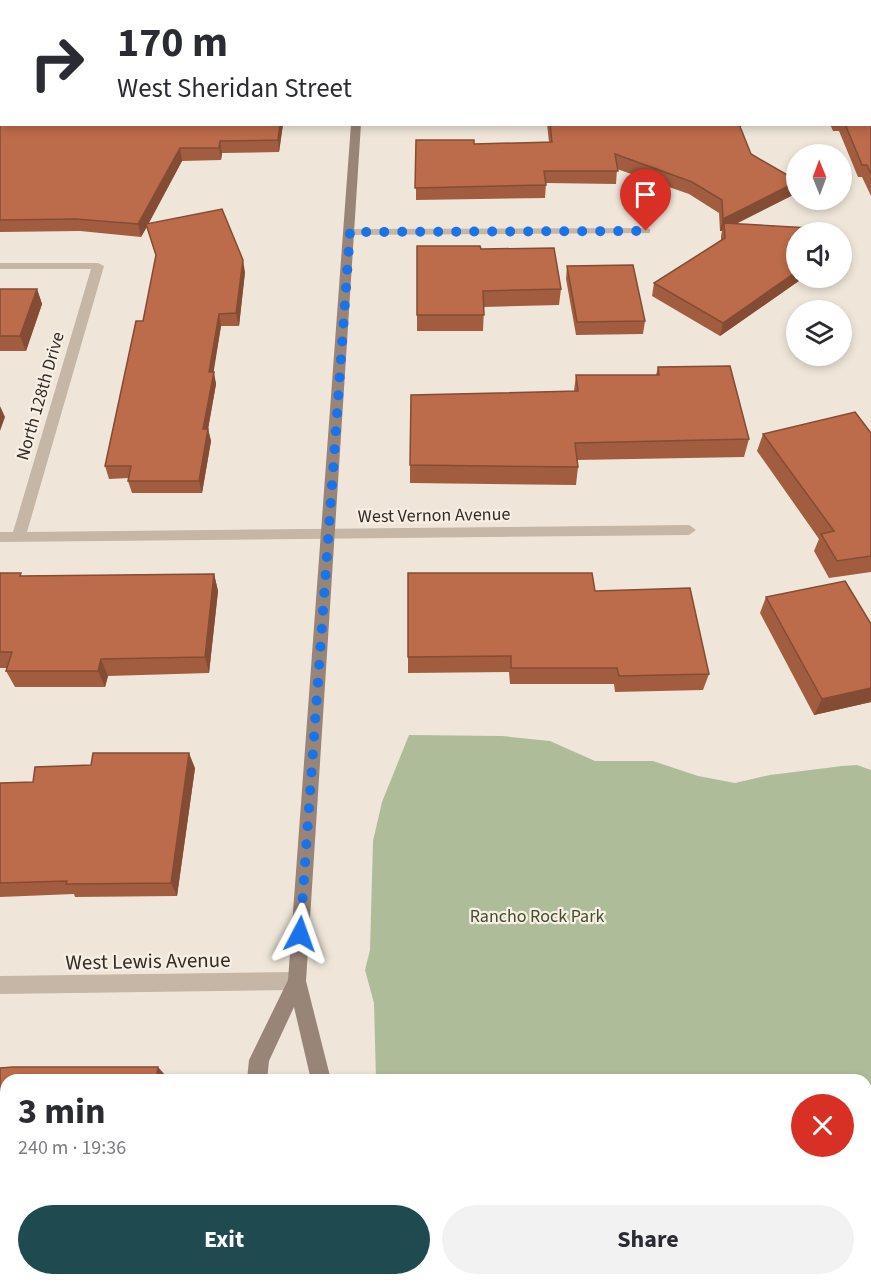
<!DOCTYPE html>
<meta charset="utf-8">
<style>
body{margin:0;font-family:"Source Sans 3",sans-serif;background:#f2f2f3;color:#2b2b33;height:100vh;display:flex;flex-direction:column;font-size:22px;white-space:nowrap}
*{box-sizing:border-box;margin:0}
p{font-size:20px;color:#7c7c81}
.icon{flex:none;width:33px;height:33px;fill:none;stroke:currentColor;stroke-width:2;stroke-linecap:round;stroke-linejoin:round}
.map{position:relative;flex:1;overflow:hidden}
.drawer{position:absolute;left:0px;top:1074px;width:872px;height:212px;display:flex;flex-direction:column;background:#fff;border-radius:18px 18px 0 0;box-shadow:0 3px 9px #0003}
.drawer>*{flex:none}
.top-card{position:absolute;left:0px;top:0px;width:872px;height:126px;box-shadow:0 3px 9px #0003;background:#fff;color:#2b2b33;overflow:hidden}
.needle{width:39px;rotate:359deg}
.controls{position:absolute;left:786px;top:144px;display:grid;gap:12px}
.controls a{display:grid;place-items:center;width:66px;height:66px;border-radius:50%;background:#fff;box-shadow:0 3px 9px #0003;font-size:30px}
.pin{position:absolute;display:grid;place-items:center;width:51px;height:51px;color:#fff;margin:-62px -26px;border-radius:50% 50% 50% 0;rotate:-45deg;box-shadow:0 0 6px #0007}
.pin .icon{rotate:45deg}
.me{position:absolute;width:66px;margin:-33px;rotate:4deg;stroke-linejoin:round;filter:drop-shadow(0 0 4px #0008)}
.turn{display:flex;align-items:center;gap:21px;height:126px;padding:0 18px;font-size:27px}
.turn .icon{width:78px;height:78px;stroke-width:2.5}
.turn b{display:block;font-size:42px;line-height:51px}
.round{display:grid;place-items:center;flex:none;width:63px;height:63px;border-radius:32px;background:#f2f2f3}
.overview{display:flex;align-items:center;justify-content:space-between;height:102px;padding:0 18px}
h1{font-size:36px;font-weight:700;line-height:45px}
.primary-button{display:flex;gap:12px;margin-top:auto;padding:12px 18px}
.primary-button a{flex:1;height:69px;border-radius:36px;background:#1f4a50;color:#fff;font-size:24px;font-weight:700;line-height:69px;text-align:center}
.primary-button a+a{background:#f2f2f3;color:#2b2b33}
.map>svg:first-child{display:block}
</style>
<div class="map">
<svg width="871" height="1285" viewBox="0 0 871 1285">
<rect width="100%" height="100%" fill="#efe6d9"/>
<!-- green -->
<path fill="#afbc9a" d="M 409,735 L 502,736 L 550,741 L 595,761 L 653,761 L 698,776 L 735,783 L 770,775 L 842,766 L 857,765 L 871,770 L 871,1285 L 357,1285 L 357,1280 L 866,1280 L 866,1080 L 376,1080 L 374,1003 L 365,970 L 370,950 L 373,841 L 382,802 Z"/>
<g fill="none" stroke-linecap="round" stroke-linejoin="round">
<!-- street -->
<g fill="#c5b6a6" fill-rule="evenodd">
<path d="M 217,0 L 225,0 L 216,2 Z"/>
<path d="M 646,228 L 650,229 L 650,233 L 350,235 L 345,232 L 350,229 Z"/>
<path d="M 0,263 L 98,263 L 104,266 L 27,532 L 689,525 L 696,530 L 689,535 L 0,542 L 0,532 L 13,532 L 91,269 L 0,269 Z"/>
<path d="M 297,972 L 304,975 L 306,981 L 304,987 L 297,990 L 0,994 L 0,976 Z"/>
</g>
<!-- secondary -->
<g fill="#998578" fill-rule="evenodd">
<path d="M 385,0 L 393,0 L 384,2 Z"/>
<path d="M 351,124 L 361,124 L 306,981 L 331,1080 L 311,1080 L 294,1007 L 269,1061 L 267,1080 L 247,1080 L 249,1060 L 288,980 Z"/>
<rect x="231" y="1280" width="22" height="5"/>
<rect x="300" y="1280" width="22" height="5"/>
</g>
</g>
<!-- wall -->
<g fill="#a25d40">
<path d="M 0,0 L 161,0 L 160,2 L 2,2 L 2,124 L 283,124 L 279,152 L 222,153 L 221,160 L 182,161 L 149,223 L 245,272 L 239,326 L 221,326 L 213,372 L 216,384 L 208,429 L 211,441 L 202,493 L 132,493 L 128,481 L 129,478 L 109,479 L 105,466 L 143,321 L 156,257 L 147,227 L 141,237 L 80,231 L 0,232 Z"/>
<path d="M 250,0 L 321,0 L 320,2 L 249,2 Z"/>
<path d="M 871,32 L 871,196 L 862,177 L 858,177 L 839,131 L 833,131 L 830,124 L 870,124 Z"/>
<path d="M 547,124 L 739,124 L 751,154 L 796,180 L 796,188 L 795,194 L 736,224 L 796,278 L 803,278 L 720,336 L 652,296 L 654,283 L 721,241 L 721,236 L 722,231 L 720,231 L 719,213 L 689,194 L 617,169 L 616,184 L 546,183 L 545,198 L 416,200 L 416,140 L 474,144 L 549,142 Z"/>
<path d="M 417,246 L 481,249 L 561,289 L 559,305 L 484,307 L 483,331 L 417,331 Z"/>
<path d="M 567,266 L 645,321 L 643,334 L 576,335 L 566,279 Z"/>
<path d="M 0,289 L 37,289 L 42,304 L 26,351 L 0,351 Z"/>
<path d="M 658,367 L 749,439 L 744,457 L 577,460 L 578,467 L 576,485 L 410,483 L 410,465 L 574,391 L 576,375 L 656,375 Z"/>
<path d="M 871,433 L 871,572 L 829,578 L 814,551 L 819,539 L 757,451 L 763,434 Z"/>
<path d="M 0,573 L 23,576 L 214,574 L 218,591 L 209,673 L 108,676 L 105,687 L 15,687 L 6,671 L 7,668 L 0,668 Z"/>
<path d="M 595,591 L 709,674 L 703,690 L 615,692 L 614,684 L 510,684 L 509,672 L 408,673 L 408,657 Z"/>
<path d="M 766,597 L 871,624 L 871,702 L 814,715 L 760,613 Z"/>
<path d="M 195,768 L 177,896 L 75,897 L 74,894 L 0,897 L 0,783 L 33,782 Z"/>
<path d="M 0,1068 L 166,1076 L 165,1080 L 6,1080 L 6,1226 L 0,1226 Z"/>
</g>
<!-- shaded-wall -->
<g fill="#844c34">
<path d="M 280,124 L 283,124 L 279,152 L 278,140 Z"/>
<path d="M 220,141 L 222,153 L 221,160 L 219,148 Z"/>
<path d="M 180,148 L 182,161 L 141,237 L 138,224 Z"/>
<path d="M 796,182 L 796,188 L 795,194 L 725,229 L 724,223 L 722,231 L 720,231 L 723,219 Z"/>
<path d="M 243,260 L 245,272 L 239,326 L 236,313 Z"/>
<path d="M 796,272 L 796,278 L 803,278 L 720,336 L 723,323 Z"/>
<path d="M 37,289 L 42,304 L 26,351 L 20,336 Z"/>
<path d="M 219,314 L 221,326 L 212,382 L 214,372 L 216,384 L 208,429 L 211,441 L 202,493 L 199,481 L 209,372 Z"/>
<path d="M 0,406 L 5,417 L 0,431 Z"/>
<path d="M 214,574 L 218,591 L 209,673 L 205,657 Z"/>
<path d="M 101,659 L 108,676 L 105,687 L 98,671 Z"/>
<path d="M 871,688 L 871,702 L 814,715 L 822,699 Z"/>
<path d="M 189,753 L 195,768 L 177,896 L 171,883 Z"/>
<path d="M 158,1067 L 166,1076 L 165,1080 L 156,1080 Z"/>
<path d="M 1,1209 L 6,1212 L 6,1223 L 0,1221 Z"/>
</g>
<!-- building -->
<g fill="#bc6c4a" stroke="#844c34" stroke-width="1.5">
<path d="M 0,0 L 155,0 L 154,2 L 2,2 L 2,124 L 280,124 L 278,140 L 220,141 L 219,148 L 180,148 L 138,224 L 76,219 L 0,220 Z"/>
<path d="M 250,0 L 302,0 L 302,2 L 249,2 Z"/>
<path d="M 455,0 L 618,0 L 626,2 L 454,2 Z"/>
<path d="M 870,32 L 871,32 L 871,174 L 867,165 L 862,165 L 845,124 L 870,124 Z"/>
<path d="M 550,124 L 739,124 L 751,154 L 796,180 L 796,182 L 723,219 L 722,200 L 692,182 L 615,154 L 618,171 L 544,171 L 546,185 L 415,188 L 416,140 L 474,140 L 474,144 L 552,142 Z"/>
<path d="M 222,209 L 243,260 L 236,313 L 219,314 L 209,372 L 214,372 L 203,429 L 208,429 L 199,481 L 128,481 L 131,466 L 105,466 L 136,321 L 143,321 L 156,255 L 146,224 Z"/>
<path d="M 724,223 L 810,228 L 810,232 L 796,232 L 796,272 L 723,323 L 654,283 L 725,238 Z"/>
<path d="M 417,246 L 480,246 L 481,249 L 554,248 L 561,289 L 483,291 L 484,315 L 417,315 Z"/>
<path d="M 633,265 L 645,321 L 577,322 L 567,266 Z"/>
<path d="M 0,289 L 37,289 L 20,336 L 0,336 Z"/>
<path d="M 730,366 L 749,439 L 575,443 L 578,467 L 410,465 L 411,395 L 578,391 L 576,375 L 659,375 L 658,367 Z"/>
<path d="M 855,412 L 871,433 L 871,556 L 837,561 L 821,534 L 834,531 L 763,434 Z"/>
<path d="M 0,573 L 21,573 L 20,576 L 214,574 L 205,657 L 101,659 L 98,671 L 6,671 L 12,652 L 0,652 Z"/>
<path d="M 408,573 L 592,573 L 595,591 L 690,588 L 709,674 L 619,676 L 617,668 L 511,668 L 511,656 L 408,657 Z"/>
<path d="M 845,581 L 871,624 L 871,688 L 822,699 L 766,597 Z"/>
<path d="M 93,753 L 189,753 L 171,883 L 66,884 L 67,881 L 0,883 L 0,783 L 33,782 L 35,767 L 91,765 Z"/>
<path d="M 13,1067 L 158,1067 L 156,1080 L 6,1080 L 6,1209 L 1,1209 L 0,1213 L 0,1068 Z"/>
</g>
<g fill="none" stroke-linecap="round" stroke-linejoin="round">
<!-- route -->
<path stroke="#1a73e8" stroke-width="10" stroke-dasharray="0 18" d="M 300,934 L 350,232 L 646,231"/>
</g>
<g text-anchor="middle" stroke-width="4.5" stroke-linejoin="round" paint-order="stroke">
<!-- street labels -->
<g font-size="18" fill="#322b26" stroke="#f7efe4">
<text transform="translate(40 396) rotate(-74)" y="6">North 128th Drive</text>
<text transform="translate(434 515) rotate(-1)" y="6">West Vernon Avenue</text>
</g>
<!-- park labels -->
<g font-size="18" fill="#404e2c" stroke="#f7efe4">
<text x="537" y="922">Rancho Rock Park</text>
</g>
<!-- near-street labels -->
<g font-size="21" fill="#322b26" stroke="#f7efe4">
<text transform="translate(148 961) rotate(-1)" y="7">West Lewis Avenue</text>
</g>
</g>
</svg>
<div class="controls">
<a><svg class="needle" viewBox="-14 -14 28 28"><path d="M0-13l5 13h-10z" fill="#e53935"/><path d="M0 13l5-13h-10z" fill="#7c7c81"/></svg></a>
<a><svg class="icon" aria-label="sound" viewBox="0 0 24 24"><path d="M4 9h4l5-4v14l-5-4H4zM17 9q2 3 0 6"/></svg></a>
<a><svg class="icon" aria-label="layers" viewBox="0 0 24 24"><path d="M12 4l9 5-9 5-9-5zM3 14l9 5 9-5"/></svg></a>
</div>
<div class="pin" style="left:646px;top:231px;background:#d93025"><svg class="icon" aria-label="arrive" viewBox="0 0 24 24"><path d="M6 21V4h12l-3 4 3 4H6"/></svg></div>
<svg class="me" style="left:300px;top:934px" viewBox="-20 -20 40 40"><path d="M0-17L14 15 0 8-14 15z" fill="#1a73e8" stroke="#fff" stroke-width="4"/></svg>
<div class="top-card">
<div class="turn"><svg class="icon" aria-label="right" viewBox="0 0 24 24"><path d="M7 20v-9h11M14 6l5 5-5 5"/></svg><div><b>170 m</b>West Sheridan Street</div></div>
</div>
<section class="drawer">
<div class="overview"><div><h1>3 min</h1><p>240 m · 19:36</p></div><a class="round" style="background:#d93025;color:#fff"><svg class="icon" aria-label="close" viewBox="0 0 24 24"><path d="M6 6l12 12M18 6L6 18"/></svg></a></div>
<div class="primary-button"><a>Exit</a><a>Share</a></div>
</section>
</div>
